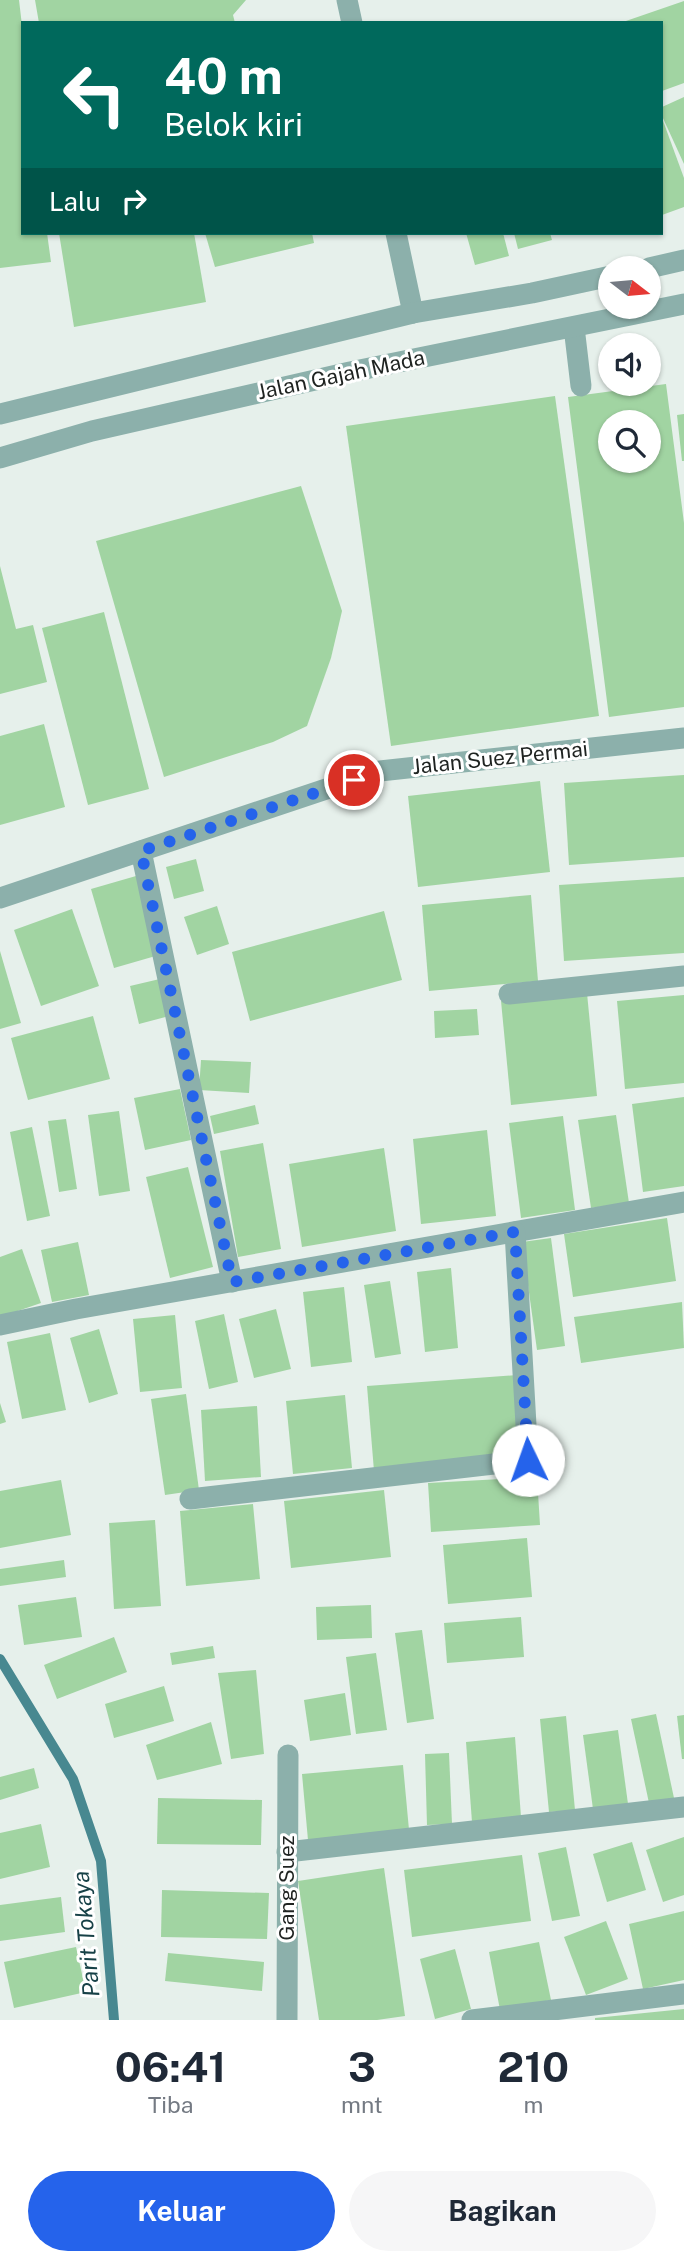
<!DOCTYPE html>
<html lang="id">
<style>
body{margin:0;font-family:"Public Sans",sans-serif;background:#f6f6f7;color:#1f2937;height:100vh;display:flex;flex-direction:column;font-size:26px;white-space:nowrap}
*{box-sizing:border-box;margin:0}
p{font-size:23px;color:#747a83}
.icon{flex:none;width:38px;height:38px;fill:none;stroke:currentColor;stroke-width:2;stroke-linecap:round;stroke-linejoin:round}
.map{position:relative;height:2020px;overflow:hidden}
.drawer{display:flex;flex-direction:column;background:#fff;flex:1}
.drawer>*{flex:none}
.top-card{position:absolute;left:21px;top:21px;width:642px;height:214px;border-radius:0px;box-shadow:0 2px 5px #0004;background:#00695c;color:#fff;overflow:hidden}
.needle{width:46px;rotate:106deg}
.fabs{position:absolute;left:598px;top:256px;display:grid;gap:14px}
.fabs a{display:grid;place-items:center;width:63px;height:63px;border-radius:50%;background:#fff;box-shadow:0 2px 5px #0004;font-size:35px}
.pin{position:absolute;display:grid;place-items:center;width:60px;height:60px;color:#fff;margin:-30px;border:4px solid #fff;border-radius:50%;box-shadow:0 2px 7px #0007}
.me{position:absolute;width:77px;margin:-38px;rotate:357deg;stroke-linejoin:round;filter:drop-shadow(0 0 5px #0008)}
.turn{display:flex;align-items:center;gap:24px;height:147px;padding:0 28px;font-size:32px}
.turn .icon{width:91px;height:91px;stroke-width:2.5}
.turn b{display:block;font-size:49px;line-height:60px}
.then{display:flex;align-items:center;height:66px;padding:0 28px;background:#0003;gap:14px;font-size:26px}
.eta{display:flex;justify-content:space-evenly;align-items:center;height:119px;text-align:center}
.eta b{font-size:42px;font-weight:700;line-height:49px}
.action{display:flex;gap:14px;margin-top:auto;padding:14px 28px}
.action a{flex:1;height:80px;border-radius:42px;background:#2563eb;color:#fff;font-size:28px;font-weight:700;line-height:80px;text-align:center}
.action a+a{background:#f6f6f7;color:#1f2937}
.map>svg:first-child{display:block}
</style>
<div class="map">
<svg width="684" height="2020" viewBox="0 0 684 2020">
<rect width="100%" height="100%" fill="#e6f0eb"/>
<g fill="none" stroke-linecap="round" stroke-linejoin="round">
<!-- stream -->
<path stroke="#488890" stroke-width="10" d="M 0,1659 L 73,1779 L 101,1861 L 114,2020"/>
</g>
<!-- building -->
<g fill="#a1d4a2" fill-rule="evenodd">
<path d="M 0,0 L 19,0 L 23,34 L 23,233 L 47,233 L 51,262 L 0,268 Z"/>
<path d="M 35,0 L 246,0 L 233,15 L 235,23 L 39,23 Z"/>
<path d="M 684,1 L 684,83 L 662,91 L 662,23 L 623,22 Z"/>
<path d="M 684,97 L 684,164 L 662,116 L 662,107 Z"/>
<path d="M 662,118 L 684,178 L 684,207 L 662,215 Z"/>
<path d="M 59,233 L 194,233 L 206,302 L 74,327 Z"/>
<path d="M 205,233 L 312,233 L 314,243 L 215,267 Z"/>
<path d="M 466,233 L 503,233 L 509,256 L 475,265 Z"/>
<path d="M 514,233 L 550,233 L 552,240 L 518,249 Z"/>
<path d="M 666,384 L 684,523 L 684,707 L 609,717 L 568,397 ZM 611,422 L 649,422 L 649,460 L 611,460 Z"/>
<path d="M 555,396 L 599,716 L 391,746 L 346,426 Z"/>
<path d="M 684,414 L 684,461 L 682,461 L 677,415 Z"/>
<path d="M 301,486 L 342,611 L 331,658 L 307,726 L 273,742 L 164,777 L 96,541 Z"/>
<path d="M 0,566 L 16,629 L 33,625 L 47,682 L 0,694 Z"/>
<path d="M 104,612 L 149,789 L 88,805 L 42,628 Z"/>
<path d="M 44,724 L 65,807 L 0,825 L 0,736 Z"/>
<path d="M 684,775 L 684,857 L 569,865 L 564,783 Z"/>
<path d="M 540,781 L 550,872 L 418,887 L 408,796 Z"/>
<path d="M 196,859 L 204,891 L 174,899 L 166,867 Z"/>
<path d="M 136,876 L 159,955 L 114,968 L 91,889 Z"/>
<path d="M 684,877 L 684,953 L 564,961 L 559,885 Z"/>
<path d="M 531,895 L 538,981 L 429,991 L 422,905 Z"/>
<path d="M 217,906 L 229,944 L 197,955 L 184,917 Z"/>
<path d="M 72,909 L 99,986 L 41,1006 L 14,930 Z"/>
<path d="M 384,911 L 402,980 L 250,1021 L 232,952 Z"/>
<path d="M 0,951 L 21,1023 L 0,1029 Z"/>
<path d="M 164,978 L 173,1015 L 139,1024 L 130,986 Z"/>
<path d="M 587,993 L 597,1096 L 511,1105 L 501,1001 Z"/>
<path d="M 684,995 L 684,1083 L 625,1089 L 617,1001 Z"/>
<path d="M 477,1009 L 479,1035 L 435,1038 L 434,1011 Z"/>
<path d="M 93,1016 L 110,1079 L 28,1100 L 11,1038 Z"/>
<path d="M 201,1060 L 251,1062 L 249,1093 L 199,1090 Z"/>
<path d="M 180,1089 L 191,1140 L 145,1150 L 134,1098 Z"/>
<path d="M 684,1097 L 684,1186 L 643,1192 L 632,1104 Z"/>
<path d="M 255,1105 L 259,1124 L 214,1134 L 210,1116 Z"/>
<path d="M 119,1111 L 130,1191 L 99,1196 L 88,1115 Z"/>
<path d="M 616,1115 L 629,1203 L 591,1208 L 578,1120 Z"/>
<path d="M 563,1116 L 575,1210 L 521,1218 L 509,1123 Z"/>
<path d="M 66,1119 L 77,1189 L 59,1192 L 48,1121 Z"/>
<path d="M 32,1127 L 50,1216 L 27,1221 L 10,1132 Z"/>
<path d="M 487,1130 L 496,1216 L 421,1224 L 413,1139 Z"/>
<path d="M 263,1143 L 281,1249 L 238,1257 L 220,1151 Z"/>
<path d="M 384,1148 L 396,1231 L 302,1247 L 289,1164 Z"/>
<path d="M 188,1167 L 213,1267 L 170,1278 L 146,1177 Z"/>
<path d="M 667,1218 L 676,1281 L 573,1297 L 564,1234 Z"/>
<path d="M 551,1238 L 565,1346 L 537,1350 L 522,1242 Z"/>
<path d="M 78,1242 L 89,1295 L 52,1302 L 41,1250 Z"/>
<path d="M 22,1249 L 41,1303 L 0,1317 L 0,1257 Z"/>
<path d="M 451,1268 L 458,1348 L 425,1352 L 417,1272 Z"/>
<path d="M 390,1281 L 401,1354 L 375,1358 L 364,1285 Z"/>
<path d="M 344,1287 L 352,1362 L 311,1367 L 303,1292 Z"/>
<path d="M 682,1302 L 684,1348 L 581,1363 L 574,1317 Z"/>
<path d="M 276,1309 L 291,1369 L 254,1378 L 239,1319 Z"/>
<path d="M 224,1314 L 238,1382 L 209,1389 L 195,1321 Z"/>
<path d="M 175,1315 L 182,1388 L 140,1392 L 133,1319 Z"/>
<path d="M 99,1329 L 118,1394 L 89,1403 L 70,1338 Z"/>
<path d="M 50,1333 L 66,1410 L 22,1419 L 7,1342 Z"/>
<path d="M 517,1375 L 523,1460 L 374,1471 L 367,1386 Z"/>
<path d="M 186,1394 L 199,1490 L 165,1495 L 151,1399 Z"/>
<path d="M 345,1395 L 352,1468 L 293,1474 L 286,1401 Z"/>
<path d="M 0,1403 L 6,1422 L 0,1424 Z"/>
<path d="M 257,1406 L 261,1477 L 205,1481 L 201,1410 Z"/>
<path d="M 537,1477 L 540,1525 L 431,1532 L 428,1483 Z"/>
<path d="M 61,1480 L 71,1535 L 0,1548 L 0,1491 Z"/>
<path d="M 384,1490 L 391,1557 L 291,1568 L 284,1501 Z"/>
<path d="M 253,1504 L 260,1579 L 186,1586 L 180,1511 Z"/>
<path d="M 155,1520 L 161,1606 L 114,1609 L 109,1523 Z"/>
<path d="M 527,1538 L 532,1597 L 448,1604 L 443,1545 Z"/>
<path d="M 64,1560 L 66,1577 L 0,1586 L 0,1569 Z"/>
<path d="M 76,1597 L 82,1637 L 24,1645 L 18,1605 Z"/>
<path d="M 371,1605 L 372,1638 L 317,1640 L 316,1607 Z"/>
<path d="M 521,1617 L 524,1657 L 447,1663 L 444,1623 Z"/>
<path d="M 422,1630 L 434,1719 L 407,1723 L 395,1633 Z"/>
<path d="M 114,1637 L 127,1672 L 57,1699 L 44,1665 Z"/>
<path d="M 213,1646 L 215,1658 L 172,1665 L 170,1653 Z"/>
<path d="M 376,1653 L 387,1730 L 356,1734 L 346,1657 Z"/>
<path d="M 256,1670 L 264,1754 L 231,1759 L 218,1673 Z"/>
<path d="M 164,1686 L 174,1721 L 114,1738 L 105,1704 Z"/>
<path d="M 345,1693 L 351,1735 L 310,1741 L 304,1700 Z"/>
<path d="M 656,1714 L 674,1798 L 649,1803 L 631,1719 Z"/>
<path d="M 684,1715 L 684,1759 L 682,1759 L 677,1716 Z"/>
<path d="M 566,1716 L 575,1810 L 549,1812 L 540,1719 Z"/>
<path d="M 211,1722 L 222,1764 L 157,1780 L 146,1745 Z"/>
<path d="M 618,1730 L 628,1804 L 593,1809 L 583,1735 Z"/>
<path d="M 515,1737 L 521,1817 L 472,1822 L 466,1742 Z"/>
<path d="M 449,1753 L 452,1824 L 427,1825 L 425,1754 Z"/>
<path d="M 403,1765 L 409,1830 L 308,1840 L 302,1774 Z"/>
<path d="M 34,1768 L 39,1788 L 0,1800 L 0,1777 Z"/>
<path d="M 158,1798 L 262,1800 L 261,1845 L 157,1844 Z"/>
<path d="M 41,1824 L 50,1867 L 0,1879 L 0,1833 Z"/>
<path d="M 684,1837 L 684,1895 L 663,1902 L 646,1850 Z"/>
<path d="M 632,1842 L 646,1890 L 607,1902 L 593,1854 Z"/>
<path d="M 566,1847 L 580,1916 L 552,1921 L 538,1853 Z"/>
<path d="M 522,1855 L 531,1921 L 412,1937 L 404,1870 Z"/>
<path d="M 384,1868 L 405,2016 L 377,2020 L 319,2020 L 298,1881 Z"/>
<path d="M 162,1890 L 269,1893 L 267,1939 L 161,1937 Z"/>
<path d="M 61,1897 L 65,1932 L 0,1941 L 0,1905 Z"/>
<path d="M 684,1911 L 684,1980 L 643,1989 L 629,1924 Z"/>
<path d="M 606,1921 L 628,1979 L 586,1995 L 564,1937 Z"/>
<path d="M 539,1942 L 551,2000 L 500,2010 L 489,1952 Z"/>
<path d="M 76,1947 L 86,1992 L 14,2008 L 4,1962 Z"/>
<path d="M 455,1949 L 471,2009 L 435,2019 L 420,1959 Z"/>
<path d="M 168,1953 L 264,1962 L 262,1991 L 165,1981 Z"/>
<path d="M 684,2009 L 684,2020 L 595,2020 L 595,2018 Z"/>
</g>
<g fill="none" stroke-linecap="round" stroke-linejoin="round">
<!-- minor -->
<g stroke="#8cb0ab" stroke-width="21">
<path d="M 347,0 L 352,23"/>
<path d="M 396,233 L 413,313"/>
<path d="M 649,268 L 684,260"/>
<path d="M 574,327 L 581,386"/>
<path d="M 0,414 L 413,313 L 532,293 L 611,276"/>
<path d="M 0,458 L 92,431 L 350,372 L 684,304"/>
<path d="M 141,851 L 232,1282"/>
<path d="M 0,898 L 380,771 L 684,738"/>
<path d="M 509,994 L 684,976"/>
<path d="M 0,1325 L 76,1309 L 684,1202"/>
<path d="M 190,1499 L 528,1460 L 515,1232"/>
<path d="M 287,1852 L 684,1807"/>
<path d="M 287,2020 L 288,1755"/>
<path d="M 472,2020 L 684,1994"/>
</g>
</g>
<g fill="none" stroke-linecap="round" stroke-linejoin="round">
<!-- route -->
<path stroke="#2563eb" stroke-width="12" stroke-dasharray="0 21.6" d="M 354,780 L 141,851 L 232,1282 L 515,1232 L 528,1460"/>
</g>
<g text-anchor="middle" stroke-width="6" stroke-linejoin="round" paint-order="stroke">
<!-- street labels -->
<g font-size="21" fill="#1f2321" stroke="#fff">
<text transform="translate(341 375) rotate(-12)" y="7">Jalan Gajah Mada</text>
<text transform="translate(500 758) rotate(-6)" y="7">Jalan Suez Permai</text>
<text transform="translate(287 1888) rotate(-90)" y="7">Gang Suez</text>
</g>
<!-- water labels -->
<g font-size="23" font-style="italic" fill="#174147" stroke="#fff">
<text transform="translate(86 1934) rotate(-95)" y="8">Parit Tokaya</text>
</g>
</g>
</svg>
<div class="fabs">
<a><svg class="needle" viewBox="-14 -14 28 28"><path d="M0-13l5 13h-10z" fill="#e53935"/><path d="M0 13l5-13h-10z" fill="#747a83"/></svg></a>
<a><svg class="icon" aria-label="sound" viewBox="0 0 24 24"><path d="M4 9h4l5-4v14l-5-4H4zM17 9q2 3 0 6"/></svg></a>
<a><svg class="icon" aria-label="search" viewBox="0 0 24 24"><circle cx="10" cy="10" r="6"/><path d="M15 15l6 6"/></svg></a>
</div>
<div class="pin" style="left:354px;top:780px;background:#d93025"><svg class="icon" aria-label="arrive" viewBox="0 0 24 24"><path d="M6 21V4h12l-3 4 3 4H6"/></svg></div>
<svg class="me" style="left:528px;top:1460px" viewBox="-20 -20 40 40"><circle r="19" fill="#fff"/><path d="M0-13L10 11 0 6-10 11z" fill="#2563eb"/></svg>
<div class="top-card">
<div class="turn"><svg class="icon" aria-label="left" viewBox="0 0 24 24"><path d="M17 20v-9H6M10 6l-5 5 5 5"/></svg><div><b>40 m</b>Belok kiri</div></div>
<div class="then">Lalu<svg class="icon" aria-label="right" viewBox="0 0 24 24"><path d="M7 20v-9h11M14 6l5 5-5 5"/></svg></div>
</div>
</div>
<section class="drawer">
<div class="eta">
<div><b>06:41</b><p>Tiba</p></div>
<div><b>3</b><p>mnt</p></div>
<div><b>210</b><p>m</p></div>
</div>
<div class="action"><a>Keluar</a><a>Bagikan</a></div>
</section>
